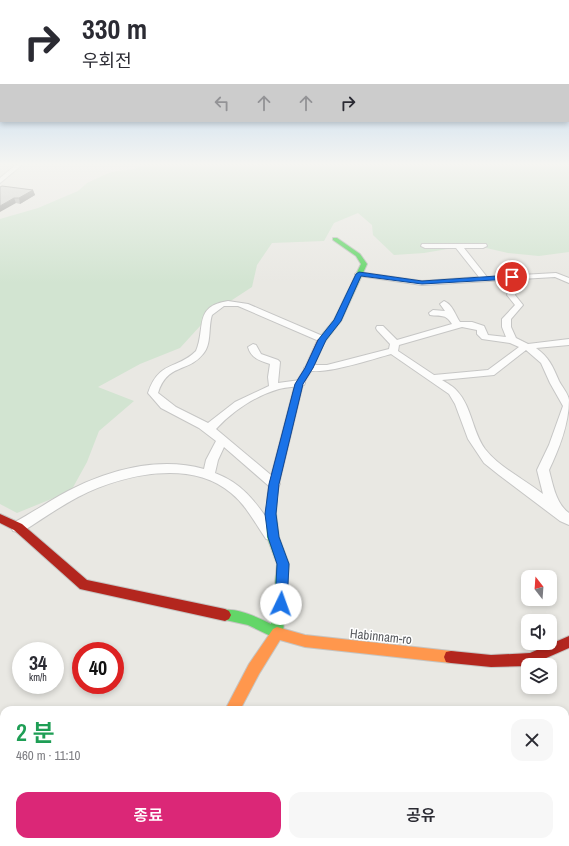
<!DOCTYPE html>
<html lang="ko">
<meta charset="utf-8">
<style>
body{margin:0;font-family:"Archivo Narrow","Noto Sans KR",sans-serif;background:#f7f7f7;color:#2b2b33;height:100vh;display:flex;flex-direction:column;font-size:15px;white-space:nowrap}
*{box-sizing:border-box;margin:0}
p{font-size:13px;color:#7c7c81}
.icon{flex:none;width:22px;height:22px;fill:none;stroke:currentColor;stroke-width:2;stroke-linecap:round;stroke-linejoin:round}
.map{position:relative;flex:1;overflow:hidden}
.drawer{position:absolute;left:0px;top:706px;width:569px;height:140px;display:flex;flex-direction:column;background:#fff;border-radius:12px 12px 0 0;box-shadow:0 2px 6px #0003}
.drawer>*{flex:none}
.hud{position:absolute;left:0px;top:0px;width:569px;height:122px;box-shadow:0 2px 6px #0003;background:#fff;color:#2b2b33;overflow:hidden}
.needle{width:26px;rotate:343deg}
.buttons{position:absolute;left:521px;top:570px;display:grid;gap:8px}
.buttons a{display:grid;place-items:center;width:36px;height:36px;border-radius:8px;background:#fff;box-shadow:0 2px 6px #0003;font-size:20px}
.speed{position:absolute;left:12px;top:642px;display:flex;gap:8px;font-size:20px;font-weight:700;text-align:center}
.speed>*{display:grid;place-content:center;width:52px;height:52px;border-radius:50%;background:#fff;box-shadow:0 2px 6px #0003;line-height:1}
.speed small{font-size:10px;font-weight:400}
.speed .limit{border:6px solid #d22;background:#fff;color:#111}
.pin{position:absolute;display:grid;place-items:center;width:34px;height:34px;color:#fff;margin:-17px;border:2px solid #fff;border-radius:50%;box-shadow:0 1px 4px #0007}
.me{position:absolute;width:44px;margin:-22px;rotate:3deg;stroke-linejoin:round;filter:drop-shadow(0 0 3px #0008)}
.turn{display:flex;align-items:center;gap:14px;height:84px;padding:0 16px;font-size:18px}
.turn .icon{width:52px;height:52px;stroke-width:2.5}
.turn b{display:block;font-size:28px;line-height:34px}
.lanes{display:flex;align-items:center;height:38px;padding:0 16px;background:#0003;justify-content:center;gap:20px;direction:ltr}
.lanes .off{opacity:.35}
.round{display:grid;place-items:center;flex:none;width:42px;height:42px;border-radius:12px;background:#f7f7f7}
.headline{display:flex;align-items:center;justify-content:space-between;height:68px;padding:0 16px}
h1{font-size:24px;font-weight:600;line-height:30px;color:#1e9e55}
.button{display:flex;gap:8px;margin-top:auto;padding:8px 16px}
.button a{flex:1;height:46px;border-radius:12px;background:#db2777;color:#fff;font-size:16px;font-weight:600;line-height:46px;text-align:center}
.button a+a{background:#f7f7f7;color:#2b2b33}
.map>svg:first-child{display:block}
</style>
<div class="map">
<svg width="569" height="846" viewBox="0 0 569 846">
<rect width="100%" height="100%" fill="#e9e8e3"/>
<!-- green -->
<path fill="#d2e4d1" d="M 147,164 L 569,164 L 569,252 L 539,256 L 508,253 L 482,247 L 459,247 L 424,253 L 394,255 L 373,235 L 372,225 L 358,213 L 334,223 L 324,241 L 272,243 L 257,265 L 252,287 L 229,302 L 201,325 L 180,348 L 140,364 L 98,387 L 134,401 L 99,431 L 87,462 L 71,491 L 17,513 L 0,504 L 0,219 L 38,208 L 78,191 L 87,183 L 111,172 L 134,169 Z"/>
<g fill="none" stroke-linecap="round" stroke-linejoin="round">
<defs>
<g id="street">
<path d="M 17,164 L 23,164 L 0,183 L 0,178 Z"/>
<path d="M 422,244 L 486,244 L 487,246 L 483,248 L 464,248 L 487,277 L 556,273 L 569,278 L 569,283 L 555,277 L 422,285 L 359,276 L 355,274 L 359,272 L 422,281 L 479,277 L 456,248 L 425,248 L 421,246 Z"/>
<path d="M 510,287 L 516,287 L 517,289 L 515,295 L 523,305 L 511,319 L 511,327 L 516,338 L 528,344 L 569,339 L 569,345 L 536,348 C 549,357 553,367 559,381 C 562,387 568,393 569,400 C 569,424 559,449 549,470 C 553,485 556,504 569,513 L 569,525 L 560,521 L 499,475 L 484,463 L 468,439 L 455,404 L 449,394 L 391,354 C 376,358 314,379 304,368 L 309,365 L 327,365 L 389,349 L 390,344 L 377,330 L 376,328 L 377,326 L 383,326 L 397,340 L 452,324 C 445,313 441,317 430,315 L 429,313 L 433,310 L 445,311 L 440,304 L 444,301 C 453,305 455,315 460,322 L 472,322 L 484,326 L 488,335 L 506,337 L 502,327 L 502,319 L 515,305 L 507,295 ZM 462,327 L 477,330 L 477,334 L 482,339 L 510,343 L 519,347 L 488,370 L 434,375 L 398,351 L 399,345 ZM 526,350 L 541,363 L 550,383 L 563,406 L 549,445 L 537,470 L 543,494 C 524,479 500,468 485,449 C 472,431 472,407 457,391 C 454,387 447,383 442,380 L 494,375 Z"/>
<path d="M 228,301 L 248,304 L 325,337 L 327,339 L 325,341 L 319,341 L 238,306 L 224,306 L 212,315 C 208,327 212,344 203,354 C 188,373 167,363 158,393 L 176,407 L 208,423 L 235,402 L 269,386 L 268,377 L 270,364 C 260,361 251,358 248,347 L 253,344 L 256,345 L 261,354 L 278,360 L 280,362 L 278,383 L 300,380 L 304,381 L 305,383 L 304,385 C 295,387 287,387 279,389 C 255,396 233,411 216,429 L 278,481 L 280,484 L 278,487 L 274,489 L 270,487 L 224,447 L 218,460 L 215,473 C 246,485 257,505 276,531 L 278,535 L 276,539 L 271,540 L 266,539 C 255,523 246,505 231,493 C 190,458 121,475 78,497 C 59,507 41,520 23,531 L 18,532 L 13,531 L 11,527 L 13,523 C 32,513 49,501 68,491 C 108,470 159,456 204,469 L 206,460 L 216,441 L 199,428 L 161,408 L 148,393 C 159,360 177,370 196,351 C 206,328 193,306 228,301 Z"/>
</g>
<g id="fast">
<path d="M 333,238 L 337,238 L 360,254 L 367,264 L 341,321 L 324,343 L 321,343 L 317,341 L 334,320 L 361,264 L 356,256 L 333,240 Z"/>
<path d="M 272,496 L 276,497 L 277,500 L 276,513 L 279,537 L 289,564 L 283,633 L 281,637 L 277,639 L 248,625 L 221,619 L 219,615 L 221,611 C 234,606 259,618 271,624 L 277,564 L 267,537 L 266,513 L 268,497 Z"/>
<path d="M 169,842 L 186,842 L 185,846 L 168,846 Z"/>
</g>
<path id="slow" d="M 277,627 L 305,635 L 451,651 L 456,652 L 458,657 L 456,662 L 451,663 L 305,647 L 280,640 L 259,674 L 240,710 L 225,710 L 249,664 L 273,629 Z"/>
<g id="jam">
<path d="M 318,339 L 321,339 L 325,341 L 313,368 L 303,384 L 279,484 L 276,503 L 272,504 L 268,503 L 267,500 L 269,484 L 295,384 L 305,368 Z"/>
<path d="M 0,514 L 22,524 L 87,580 L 225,609 L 229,611 L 231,615 L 229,619 L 225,621 L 80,589 L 14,530 L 0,523 Z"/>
<path d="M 569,636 L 569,648 L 528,666 L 491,667 L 451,663 L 446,662 L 444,657 L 446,652 L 451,651 L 491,655 L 530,653 Z"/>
</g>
</defs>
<!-- street casing -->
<use href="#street" stroke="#c6c6c5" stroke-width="2"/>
<!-- fast casing -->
<use href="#fast" stroke="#c5c5c3" stroke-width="2"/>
<!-- slow casing -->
<use href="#slow" stroke="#c5c5c3" stroke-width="2"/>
<!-- jam casing -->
<use href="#jam" stroke="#c5c5c3" stroke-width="2"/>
<!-- street -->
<use href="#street" fill="#fcfcfb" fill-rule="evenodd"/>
<!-- fast -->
<use href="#fast" fill="#63d668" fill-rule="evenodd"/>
<!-- slow -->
<use href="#slow" fill="#ff974d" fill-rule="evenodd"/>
<!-- jam -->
<use href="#jam" fill="#b3261e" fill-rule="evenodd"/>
</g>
<!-- wall -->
<path fill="#b2b2af" d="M 0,187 L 33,190 L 35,195 L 20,204 L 16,203 Z"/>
<!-- shaded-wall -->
<g fill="#91918f">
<path d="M 33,190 L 35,195 L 20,204 L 19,198 Z"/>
<path d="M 14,198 L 16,203 L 0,212 L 0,206 Z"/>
</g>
<!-- building -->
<path fill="#cfcfcc" stroke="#91918f" d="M 2,186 L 33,190 L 19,198 L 14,198 L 0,206 L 0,187 Z"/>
<!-- sky -->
<linearGradient id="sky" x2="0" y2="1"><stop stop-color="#96c1eb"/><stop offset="0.58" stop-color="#f5f5f2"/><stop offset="1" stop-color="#f5f5f2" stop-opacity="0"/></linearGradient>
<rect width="569" height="283" fill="url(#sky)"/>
<!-- route -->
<path fill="#1a73e8" stroke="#114b97" d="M 359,272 L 422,281 L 512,275 L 515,277 L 512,279 L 422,284 L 361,276 L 341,321 L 326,340 L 313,368 L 303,384 L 279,484 L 276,514 L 279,537 L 289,564 L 287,604 L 285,608 L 281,610 L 277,608 L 275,604 L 277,564 L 268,537 L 265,514 L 269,484 L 295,384 L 305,368 L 318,340 L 334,320 L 356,274 Z"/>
<g text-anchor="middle" stroke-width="3" stroke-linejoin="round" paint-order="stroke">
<!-- near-street labels -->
<g font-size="13" fill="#5a5c60" stroke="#fff">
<text transform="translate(381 636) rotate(6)" y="5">Habinnam-ro</text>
</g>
</g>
</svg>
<div class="buttons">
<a><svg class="needle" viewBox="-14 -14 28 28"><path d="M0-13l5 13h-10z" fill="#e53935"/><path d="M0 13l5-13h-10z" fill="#7c7c81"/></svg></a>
<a><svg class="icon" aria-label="sound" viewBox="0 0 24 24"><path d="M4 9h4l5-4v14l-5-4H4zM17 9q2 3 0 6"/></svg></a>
<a><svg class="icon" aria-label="layers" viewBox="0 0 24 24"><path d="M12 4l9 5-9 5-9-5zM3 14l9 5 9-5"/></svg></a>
</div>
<div class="speed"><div>34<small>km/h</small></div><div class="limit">40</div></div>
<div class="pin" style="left:512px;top:277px;background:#d93025"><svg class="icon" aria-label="arrive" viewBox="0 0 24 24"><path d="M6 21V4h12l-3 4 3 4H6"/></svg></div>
<svg class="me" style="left:281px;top:604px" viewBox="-20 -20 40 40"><circle r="19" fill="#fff"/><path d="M0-13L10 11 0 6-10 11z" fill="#1a73e8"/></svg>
<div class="hud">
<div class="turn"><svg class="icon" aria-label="right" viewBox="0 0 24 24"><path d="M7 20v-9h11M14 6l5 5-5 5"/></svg><div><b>330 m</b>우회전</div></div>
<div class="lanes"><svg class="icon off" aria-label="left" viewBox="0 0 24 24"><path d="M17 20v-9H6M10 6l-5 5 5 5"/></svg><svg class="icon off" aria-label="ahead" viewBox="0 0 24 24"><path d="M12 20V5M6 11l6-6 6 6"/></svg><svg class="icon off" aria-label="ahead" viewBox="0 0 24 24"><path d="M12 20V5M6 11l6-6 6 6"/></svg><svg class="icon" aria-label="right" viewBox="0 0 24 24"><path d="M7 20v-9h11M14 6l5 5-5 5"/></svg></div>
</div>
<section class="drawer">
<div class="headline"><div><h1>2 분</h1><p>460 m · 11:10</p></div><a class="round"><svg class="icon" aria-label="close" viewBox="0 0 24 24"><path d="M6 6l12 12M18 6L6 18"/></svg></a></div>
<div class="button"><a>종료</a><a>공유</a></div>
</section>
</div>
